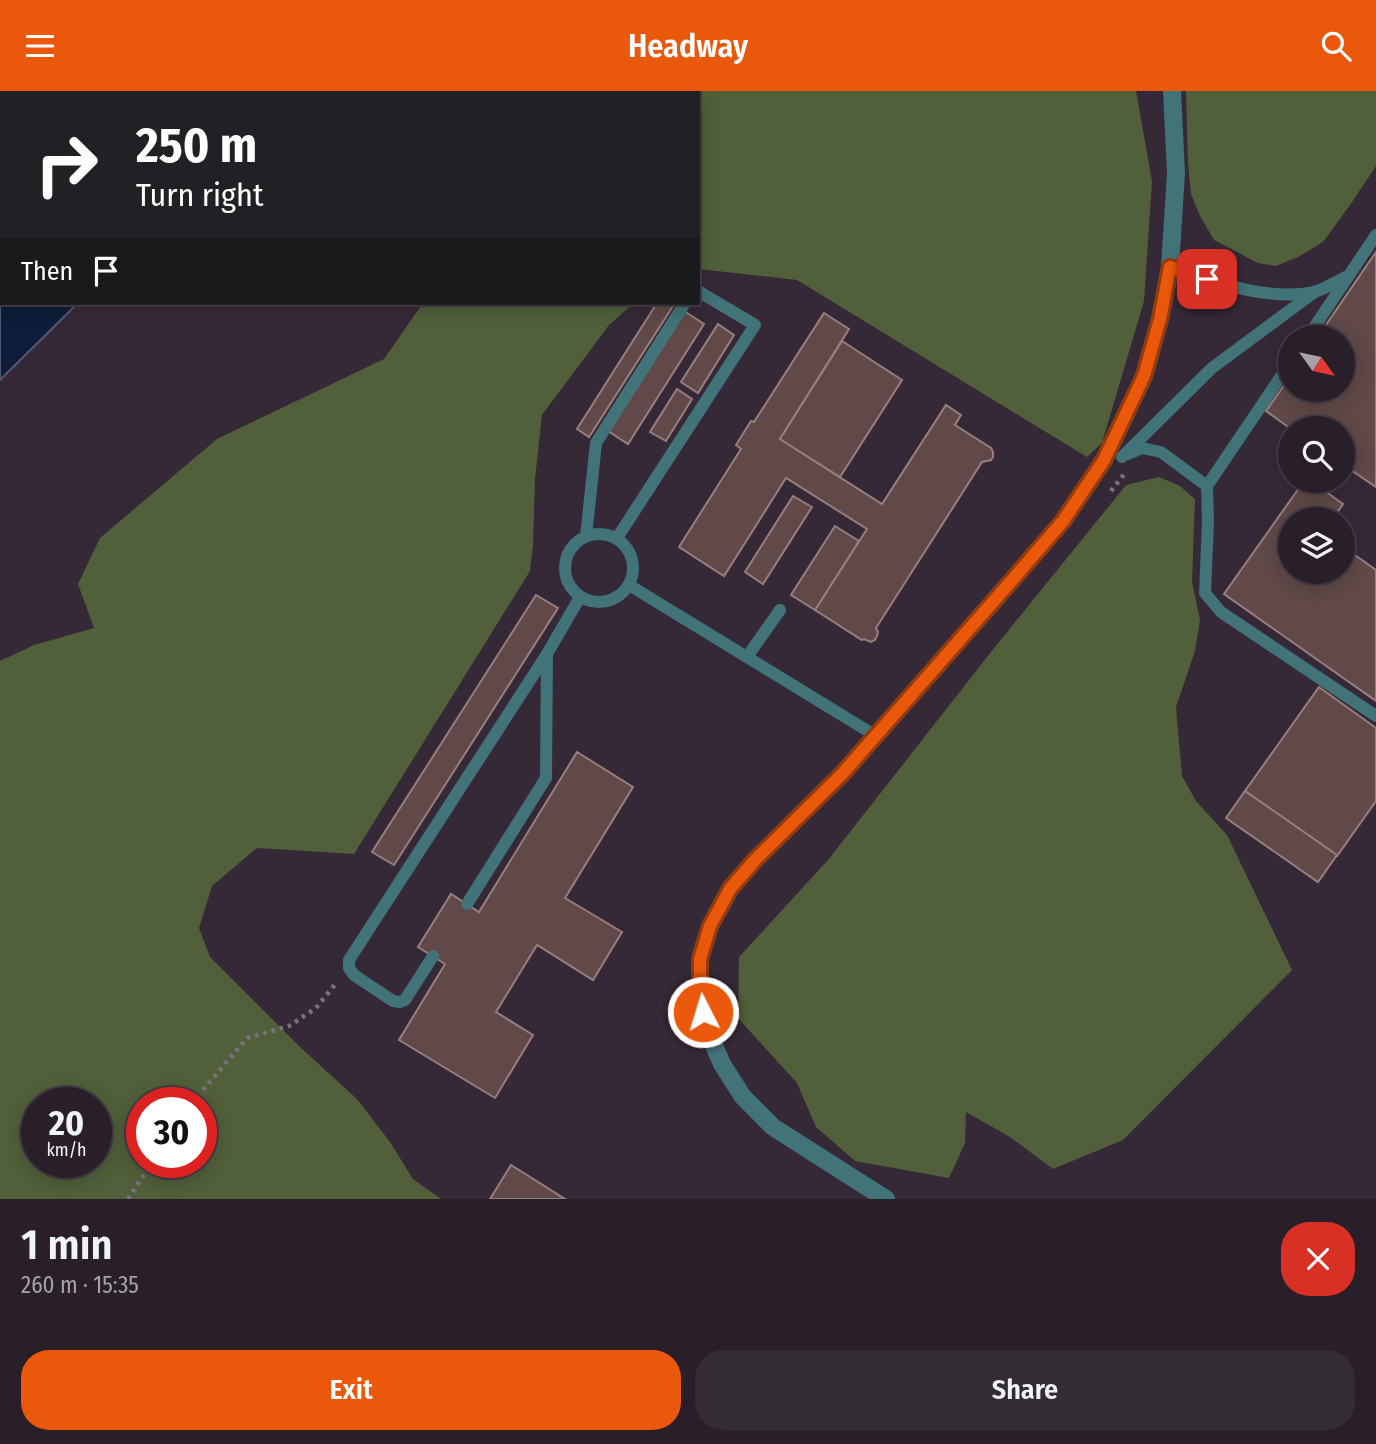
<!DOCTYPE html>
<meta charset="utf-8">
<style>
body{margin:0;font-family:"Fira Sans Condensed",sans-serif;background:#342c35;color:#f1f3f6;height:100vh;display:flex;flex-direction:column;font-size:26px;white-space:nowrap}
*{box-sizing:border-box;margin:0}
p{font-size:23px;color:#a5a2a8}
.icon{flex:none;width:38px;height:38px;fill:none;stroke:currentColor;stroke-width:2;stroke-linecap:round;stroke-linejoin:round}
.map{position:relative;height:1108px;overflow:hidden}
.panel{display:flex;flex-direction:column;background:#281f29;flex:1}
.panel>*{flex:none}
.hud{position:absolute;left:0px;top:0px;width:700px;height:214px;box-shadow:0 4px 18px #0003,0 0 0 2px #443d46;background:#202124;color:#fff;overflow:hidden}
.needle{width:46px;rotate:123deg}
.fabs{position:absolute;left:1278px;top:234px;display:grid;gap:14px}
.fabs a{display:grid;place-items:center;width:77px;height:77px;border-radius:50%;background:#281f29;box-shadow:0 4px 18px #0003,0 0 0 2px #443d46;font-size:35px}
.speed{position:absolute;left:21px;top:996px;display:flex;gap:14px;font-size:35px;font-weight:700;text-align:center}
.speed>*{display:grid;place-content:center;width:91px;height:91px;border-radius:50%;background:#281f29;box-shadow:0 4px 18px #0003,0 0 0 2px #443d46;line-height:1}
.speed small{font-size:18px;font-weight:400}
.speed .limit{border:10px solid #d22;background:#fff;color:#111}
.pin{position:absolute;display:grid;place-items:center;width:60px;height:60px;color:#fff;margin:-30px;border-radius:14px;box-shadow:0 4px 10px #0006}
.me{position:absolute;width:77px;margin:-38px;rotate:355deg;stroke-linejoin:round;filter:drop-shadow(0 0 5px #0008)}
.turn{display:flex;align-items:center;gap:24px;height:147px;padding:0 21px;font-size:32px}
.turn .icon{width:91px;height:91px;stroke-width:2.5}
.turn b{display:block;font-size:49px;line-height:60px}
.then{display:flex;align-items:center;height:66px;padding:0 21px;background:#0003;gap:14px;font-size:26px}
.round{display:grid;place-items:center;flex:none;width:74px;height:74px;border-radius:28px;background:#342c35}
.summary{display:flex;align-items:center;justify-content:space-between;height:119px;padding:0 21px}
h1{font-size:42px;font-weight:600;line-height:52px}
.primary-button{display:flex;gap:14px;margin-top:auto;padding:14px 21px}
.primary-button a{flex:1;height:80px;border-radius:28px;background:#ea580c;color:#fff;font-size:28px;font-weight:600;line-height:80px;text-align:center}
.primary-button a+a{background:#342c35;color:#f1f3f6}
header{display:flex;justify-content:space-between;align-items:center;height:91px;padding:0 21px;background:#ea580c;color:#fff;font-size:32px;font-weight:600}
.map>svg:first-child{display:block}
</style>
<header><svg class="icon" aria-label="menu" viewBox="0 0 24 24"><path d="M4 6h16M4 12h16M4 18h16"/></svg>Headway<svg class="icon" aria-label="search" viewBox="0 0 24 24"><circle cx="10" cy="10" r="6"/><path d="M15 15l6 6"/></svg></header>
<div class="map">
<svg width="1376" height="1108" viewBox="0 0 1376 1108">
<rect width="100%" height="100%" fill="#362937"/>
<!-- forest -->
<g fill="#515f3a" fill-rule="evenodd">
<path d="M 627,0 L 1136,0 L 1152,90 L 1144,210 L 1102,352 L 1087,366 L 797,189 L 698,178 L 698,2 L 625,2 Z"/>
<path d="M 1186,0 L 1376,0 L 1376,75 L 1350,114 L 1323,151 L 1300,165 L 1276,175 L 1258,172 L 1214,149 L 1200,125 L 1191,103 L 1188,72 Z"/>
<path d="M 423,212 L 634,212 L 609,234 L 542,324 L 535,388 L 533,455 L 530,480 L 354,763 L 257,757 L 212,795 L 199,837 L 210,866 L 300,956 L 357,1008 L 390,1051 L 413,1088 L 441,1108 L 0,1108 L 0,570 L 34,554 L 94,537 L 78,493 L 100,447 L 217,348 L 384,268 ZM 37,1012 L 96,1012 L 96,1071 L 37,1071 ZM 142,1012 L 201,1012 L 201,1071 L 142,1071 Z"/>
<path d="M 1159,386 L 1180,395 L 1195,408 L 1192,491 L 1200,529 L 1195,560 L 1176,616 L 1182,685 L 1196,710 L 1227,744 L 1292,879 L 1123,1049 L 1053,1078 L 1010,1046 L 966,1021 L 965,1052 L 949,1087 L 855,1070 L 816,1036 L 797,992 L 738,927 L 739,866 L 828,769 L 991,561 L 1126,394 Z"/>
</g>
<!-- water -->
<path fill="#0f1d3b" stroke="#525971" stroke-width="2" d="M 0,0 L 300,0 L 299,2 L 2,2 L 2,212 L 78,212 L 0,289 Z"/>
<!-- building -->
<g fill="#604948" stroke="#987e7d" stroke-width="2">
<path d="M 1376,161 L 1376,396 L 1342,373 L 1342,338 L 1291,338 L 1266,320 L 1290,286 L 1290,299 L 1342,299 L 1342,247 L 1317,247 Z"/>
<path d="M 657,212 L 675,212 L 589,346 L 577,338 Z"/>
<path d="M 684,220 L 704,233 L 628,353 L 608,340 Z"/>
<path d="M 824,222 L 849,238 L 780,348 L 882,413 L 946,314 L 961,324 L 955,334 L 991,357 L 993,361 L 993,366 L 991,369 L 982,371 L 876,537 L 878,541 L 877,545 L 875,549 L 871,551 L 864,548 L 862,549 L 815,519 L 867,438 L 786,387 L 724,485 L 679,456 L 741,358 L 736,354 L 751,330 L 754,331 Z"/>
<path d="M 718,233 L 734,244 L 698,302 L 681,291 Z"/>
<path d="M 842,250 L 902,289 L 840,386 L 780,348 Z"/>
<path d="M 677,298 L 692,308 L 666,350 L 650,341 Z"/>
<path d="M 1304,390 L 1311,390 L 1343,413 L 1332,429 L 1290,429 L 1290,481 L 1342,481 L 1342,455 L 1376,479 L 1376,610 L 1224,503 Z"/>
<path d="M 793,405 L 812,416 L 763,493 L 745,481 Z"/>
<path d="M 835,435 L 859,450 L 815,519 L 791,504 Z"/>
<path d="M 536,504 L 558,517 L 394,774 L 372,761 Z"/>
<path d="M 1319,596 L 1376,637 L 1376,710 L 1337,765 L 1245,700 Z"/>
<path d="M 577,661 L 633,696 L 565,807 L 622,841 L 593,889 L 537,854 L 496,921 L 533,944 L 495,1007 L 399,949 L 445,873 L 418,856 L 451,803 L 479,821 Z"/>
<path d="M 1245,700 L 1337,764 L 1318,791 L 1226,727 Z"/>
<path d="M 511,1074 L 565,1108 L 490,1108 Z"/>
</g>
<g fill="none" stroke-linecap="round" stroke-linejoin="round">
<!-- path -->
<g stroke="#7c717d" stroke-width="4.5" stroke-dasharray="3.5 5" stroke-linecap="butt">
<path d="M 1111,400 L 1125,382"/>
<path d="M 192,1012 L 247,947 L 289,935 L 316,917 L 337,891"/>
<path d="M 128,1108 L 152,1071"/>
</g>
<!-- lane -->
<g stroke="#417378" stroke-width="12">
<path d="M 1170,176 C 1213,190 1268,211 1314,201 C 1325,198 1337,190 1348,185"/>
<path d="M 1307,247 L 1376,144"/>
<path d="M 1290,272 L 1207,395 L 1208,431 L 1205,502 L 1221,521 L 1376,625"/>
<path d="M 1128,363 L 1142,357 L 1161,361 L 1207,395"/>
<path d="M 1122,366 L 1212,277 L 1316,200"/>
<circle cx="599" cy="477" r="34"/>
<path d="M 586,445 L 596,352 L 685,212"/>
<path d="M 617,447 L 755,234 L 698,200"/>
<path d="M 629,494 L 876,645"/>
<path d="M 747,566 L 780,519"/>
<path d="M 467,813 L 546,687 L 547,563"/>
<path d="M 433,865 L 405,909 L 400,911 L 393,910 L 354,884 L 349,877 L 349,869 L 547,563 L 580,506"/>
</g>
<!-- street -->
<path stroke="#417378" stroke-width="18" d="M 886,1108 L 773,1036 L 743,1006 L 722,973 L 706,936 L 700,906 L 700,868 L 710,835 L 730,798 L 755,769 L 843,682 L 1014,487 L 1063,430 L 1104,369 L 1144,285 L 1160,228 L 1170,176 L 1176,82 L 1172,0"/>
</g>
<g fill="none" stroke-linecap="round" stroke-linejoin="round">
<defs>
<path id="route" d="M 703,921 L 700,906 L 700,868 L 710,835 L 730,798 L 755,769 L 843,682 L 1014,487 L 1063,430 L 1104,369 L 1144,285 L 1160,228 L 1170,176 L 1207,188"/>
</defs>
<!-- route casing -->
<use href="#route" stroke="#983908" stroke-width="18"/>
<!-- route -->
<use href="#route" stroke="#ea580c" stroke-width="12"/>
</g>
</svg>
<div class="fabs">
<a><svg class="needle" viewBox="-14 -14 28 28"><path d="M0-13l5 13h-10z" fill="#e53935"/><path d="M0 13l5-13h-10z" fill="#a5a2a8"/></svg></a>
<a><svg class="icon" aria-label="search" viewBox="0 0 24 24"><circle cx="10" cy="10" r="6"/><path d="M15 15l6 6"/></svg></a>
<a><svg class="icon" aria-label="layers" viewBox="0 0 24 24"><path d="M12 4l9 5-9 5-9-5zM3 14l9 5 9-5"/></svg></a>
</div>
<div class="speed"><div>20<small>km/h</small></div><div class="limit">30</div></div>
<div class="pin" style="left:1207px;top:188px;background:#d93025"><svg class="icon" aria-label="arrive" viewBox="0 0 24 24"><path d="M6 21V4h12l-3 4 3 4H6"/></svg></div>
<svg class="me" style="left:703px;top:921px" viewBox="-20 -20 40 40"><circle r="17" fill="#ea580c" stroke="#fff" stroke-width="3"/><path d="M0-11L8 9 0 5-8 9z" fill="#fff"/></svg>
<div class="hud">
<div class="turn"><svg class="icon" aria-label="right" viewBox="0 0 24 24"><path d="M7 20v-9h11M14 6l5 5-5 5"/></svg><div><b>250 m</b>Turn right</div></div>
<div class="then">Then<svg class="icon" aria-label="arrive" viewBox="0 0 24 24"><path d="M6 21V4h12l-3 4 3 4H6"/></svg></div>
</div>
</div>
<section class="panel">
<div class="summary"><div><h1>1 min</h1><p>260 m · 15:35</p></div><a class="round" style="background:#d93025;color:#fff"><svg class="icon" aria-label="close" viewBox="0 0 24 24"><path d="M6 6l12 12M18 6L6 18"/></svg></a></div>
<div class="primary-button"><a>Exit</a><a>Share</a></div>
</section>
